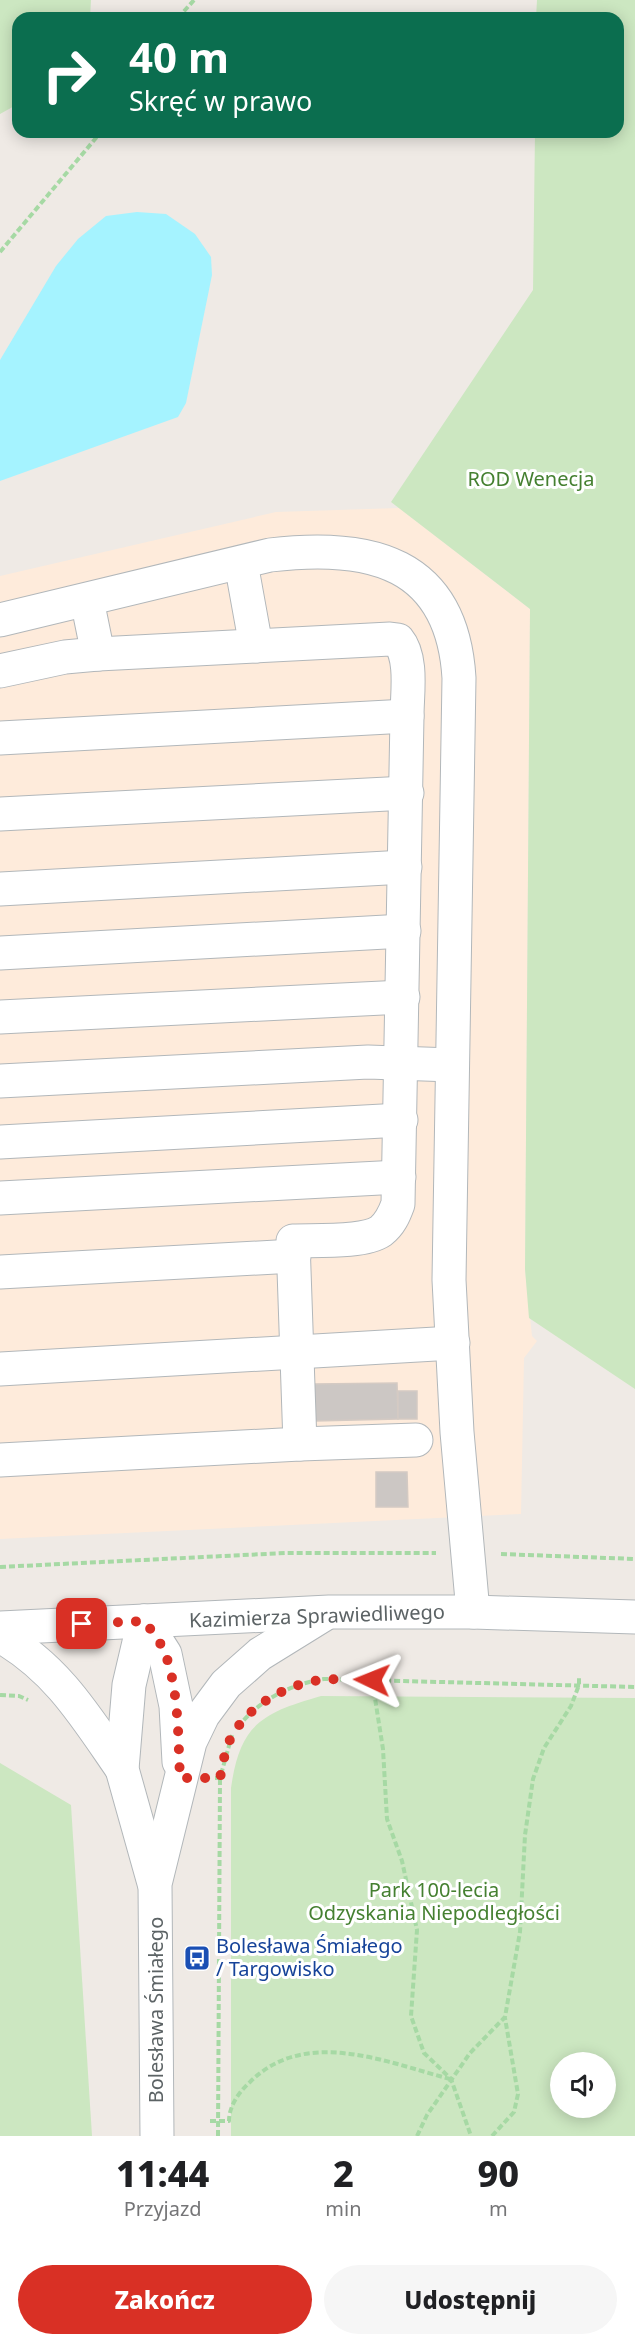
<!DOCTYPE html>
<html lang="pl">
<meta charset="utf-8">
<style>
body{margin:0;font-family:"Noto Sans",sans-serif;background:#f6f6f6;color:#202124;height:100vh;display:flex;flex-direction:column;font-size:22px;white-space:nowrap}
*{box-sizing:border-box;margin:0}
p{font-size:20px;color:#757577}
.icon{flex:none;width:33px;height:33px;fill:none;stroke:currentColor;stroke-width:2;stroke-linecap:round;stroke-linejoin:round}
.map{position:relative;height:2136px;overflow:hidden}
.sheet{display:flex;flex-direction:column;background:#fff;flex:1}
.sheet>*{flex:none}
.hud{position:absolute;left:12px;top:12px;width:612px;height:126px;border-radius:18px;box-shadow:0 3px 15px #0003;background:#0b6e4f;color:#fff;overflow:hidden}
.tools{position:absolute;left:550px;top:2052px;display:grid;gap:12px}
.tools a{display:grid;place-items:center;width:66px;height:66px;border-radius:50%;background:#fff;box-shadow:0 3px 15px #0003;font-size:30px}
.pin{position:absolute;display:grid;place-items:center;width:51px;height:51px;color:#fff;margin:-26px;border-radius:12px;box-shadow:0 3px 9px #0006}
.me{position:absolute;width:66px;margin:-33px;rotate:272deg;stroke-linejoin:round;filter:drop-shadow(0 0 4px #0008)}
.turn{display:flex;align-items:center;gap:21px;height:126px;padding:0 18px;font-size:27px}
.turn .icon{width:78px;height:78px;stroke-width:2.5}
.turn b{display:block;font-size:42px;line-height:51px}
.eta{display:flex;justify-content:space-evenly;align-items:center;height:102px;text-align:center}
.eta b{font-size:36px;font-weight:800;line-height:42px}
.button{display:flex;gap:12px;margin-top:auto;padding:12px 18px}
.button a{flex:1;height:69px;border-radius:36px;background:#d93025;color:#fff;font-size:24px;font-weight:800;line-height:69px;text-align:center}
.button a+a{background:#f6f6f6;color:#202124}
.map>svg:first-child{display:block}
</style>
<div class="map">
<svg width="635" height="2136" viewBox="0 0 635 2136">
<rect width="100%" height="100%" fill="#efeae5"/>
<!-- commercial -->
<path fill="#feebdb" d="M 399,508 L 530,609 L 525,1269 L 532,1336 L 537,1341 L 524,1358 L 521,1514 L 0,1539 L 0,576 L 276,512 Z"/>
<!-- green -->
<g fill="#cce7c1" fill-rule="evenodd">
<path d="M 0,0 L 91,0 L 90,18 L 18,18 L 18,104 L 0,114 Z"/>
<path d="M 537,0 L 635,0 L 635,1389 L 529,1318 L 525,1269 L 530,609 L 391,502 L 533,290 L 535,132 L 618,132 L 618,18 L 536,18 Z"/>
<path d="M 321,1696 L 635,1698 L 635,2136 L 231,2136 L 231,1788 C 240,1724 262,1713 321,1696 ZM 606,2062 L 606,2108 L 561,2108 L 561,2062 Z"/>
<path d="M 0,1763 L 71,1805 L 92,2136 L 0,2136 Z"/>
</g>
<!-- water -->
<path fill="#a5f3ff" d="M 137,212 L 166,214 L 195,234 L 211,257 L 212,275 L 186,403 L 178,417 L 0,481 L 0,360 L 56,266 L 78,239 L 106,216 Z"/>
<!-- building -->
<g fill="#ccc7c4" stroke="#d4cac3" stroke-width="1.5">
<path d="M 397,1383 L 398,1419 L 315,1421 L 314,1384 Z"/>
<rect x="398" y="1391" width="19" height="28"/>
<path d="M 376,1472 L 407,1472 L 408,1507 L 376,1507 Z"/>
</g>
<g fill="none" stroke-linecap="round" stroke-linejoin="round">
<defs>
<g id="minor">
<path d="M 241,563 L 256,646"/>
<path d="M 87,600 L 98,654"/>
<path d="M 0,620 L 270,555 C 369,543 452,561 459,678 L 449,1280 L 457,1432 L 473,1612"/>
<path d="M 0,671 L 65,657 L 98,654 L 390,639 L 398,640 C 413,658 407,694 407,716 L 398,1204 C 394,1215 390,1224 381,1231 C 364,1243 314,1240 293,1241 L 300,1444 L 0,1460"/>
<path d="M 0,738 L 407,716"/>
<path d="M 0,814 L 407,793"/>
<path d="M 0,889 L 405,867"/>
<path d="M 0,953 L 404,931"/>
<path d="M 0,1017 L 403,997"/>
<path d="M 0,1081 L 368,1062 L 452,1065"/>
<path d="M 0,1142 L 401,1120"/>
<path d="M 0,1198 L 399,1177"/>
<path d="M 0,1272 L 294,1256"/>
<path d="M 0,1369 L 453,1343"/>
<path d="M 300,1444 L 416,1440"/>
<path d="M 144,1621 L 129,1685 L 122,1769 L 154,1883"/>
<path d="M 144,1621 L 165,1654 L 176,1706 L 179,1762"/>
<path d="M 0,1628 L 329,1612 L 473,1612 L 635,1617"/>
<path d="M 0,1636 C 57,1668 86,1717 122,1769"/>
<path d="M 157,2136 L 155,1884 L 190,1742 L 203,1715 L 226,1684 L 260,1654 L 323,1615"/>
</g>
</defs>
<!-- minor casing -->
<use href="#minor" stroke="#b2b7ba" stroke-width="35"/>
<!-- path -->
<g stroke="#a6d9a4" stroke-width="4" stroke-dasharray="6 3" stroke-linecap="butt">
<path d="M 178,18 L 194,0"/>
<path d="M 0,252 L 101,132"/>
<path d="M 501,1554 L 635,1559"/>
<path d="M 0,1567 L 285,1553 L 436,1553"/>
<path d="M 371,1673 L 383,1749 L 387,1819 L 402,1861 L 417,1930 L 411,2016 L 424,2053 L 451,2079 L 471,2136"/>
<path d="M 0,1695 L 19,1696 L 28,1700"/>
<path d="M 238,1727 C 259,1700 291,1684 324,1679 L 635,1687"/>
<path d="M 215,1778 L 220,1778 L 232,1735"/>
<path d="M 210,2121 L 229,2121 C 229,2106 239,2092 250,2082 C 305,2027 386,2062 450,2079"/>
<path d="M 218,2136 L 220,1778"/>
<path d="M 417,2136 L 427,2115 L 470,2053 L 505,2017 L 520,1932 L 525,1835 L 533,1779 L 544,1748 L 571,1706 L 579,1685 L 579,1676"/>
<path d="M 492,2136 L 514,2112 L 518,2094 L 505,2018"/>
</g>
<!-- minor -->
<use href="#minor" stroke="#fff" stroke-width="33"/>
</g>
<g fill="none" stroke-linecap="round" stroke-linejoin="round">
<!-- route -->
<path stroke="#d93025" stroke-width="10" stroke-dasharray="0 18" d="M 82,1624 L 144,1621 C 152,1631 160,1641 165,1653 C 179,1691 178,1737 180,1778 L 220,1778 C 223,1764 225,1747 233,1734 C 251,1704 288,1684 321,1680 C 338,1678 356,1680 372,1680"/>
</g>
<!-- icons -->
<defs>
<symbol id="bus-square" viewBox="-11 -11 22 22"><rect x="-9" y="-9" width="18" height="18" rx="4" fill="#1a4fb4" stroke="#fff"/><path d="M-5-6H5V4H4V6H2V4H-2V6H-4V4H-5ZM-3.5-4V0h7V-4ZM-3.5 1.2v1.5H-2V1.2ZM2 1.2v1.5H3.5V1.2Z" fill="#fff"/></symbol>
</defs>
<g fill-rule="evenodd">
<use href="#bus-square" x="182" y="1943" width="30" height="30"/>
</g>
<g text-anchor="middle" stroke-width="6" stroke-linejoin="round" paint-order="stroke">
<!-- park labels -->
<g font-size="20" fill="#458031" stroke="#fff">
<text x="531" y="486">ROD Wenecja</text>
<text x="434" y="1897">Park 100-lecia<tspan x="434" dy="23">Odzyskania Niepodległości</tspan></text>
</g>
<!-- street labels -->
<g font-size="20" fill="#5c6365" stroke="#fff">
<text transform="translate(317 1616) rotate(-2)" y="7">Kazimierza Sprawiedliwego</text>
<text transform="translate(156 2010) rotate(-90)" y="7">Bolesława Śmiałego</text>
</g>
<!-- transit labels -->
<g font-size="20" fill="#164399" stroke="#fff" text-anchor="start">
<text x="216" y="1953">Bolesława Śmiałego<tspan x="216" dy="23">/ Targowisko</tspan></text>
</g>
</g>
</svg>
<div class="tools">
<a><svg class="icon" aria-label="sound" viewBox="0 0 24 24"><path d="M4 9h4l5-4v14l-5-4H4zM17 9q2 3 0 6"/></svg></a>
</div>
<div class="pin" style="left:82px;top:1624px;background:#d93025"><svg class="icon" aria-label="arrive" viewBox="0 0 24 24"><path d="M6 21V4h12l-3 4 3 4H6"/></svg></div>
<svg class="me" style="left:372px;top:1680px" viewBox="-20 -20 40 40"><path d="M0-17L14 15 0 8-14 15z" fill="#d93025" stroke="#fff" stroke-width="4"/></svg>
<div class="hud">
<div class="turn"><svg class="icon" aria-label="right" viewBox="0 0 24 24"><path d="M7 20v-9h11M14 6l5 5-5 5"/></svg><div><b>40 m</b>Skręć w prawo</div></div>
</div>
</div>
<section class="sheet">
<div class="eta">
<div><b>11:44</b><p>Przyjazd</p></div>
<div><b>2</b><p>min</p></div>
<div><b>90</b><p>m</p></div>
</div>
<div class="button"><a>Zakończ</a><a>Udostępnij</a></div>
</section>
